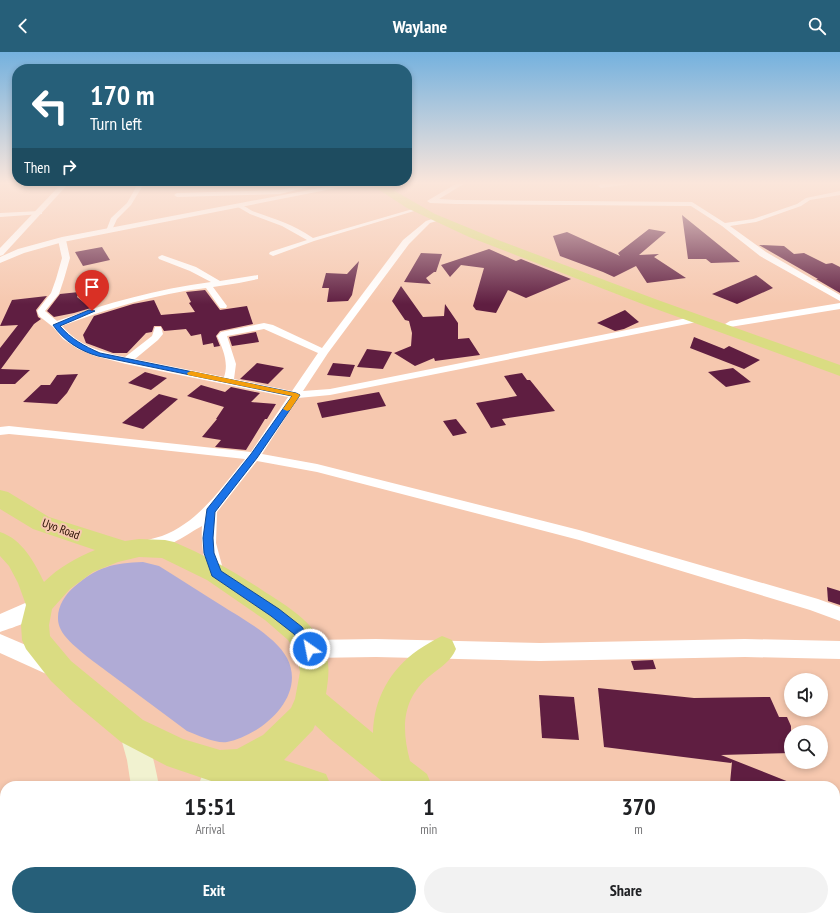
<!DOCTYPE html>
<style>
body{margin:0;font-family:"PT Sans Narrow",sans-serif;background:#f2f2f2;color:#202124;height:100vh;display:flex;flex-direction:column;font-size:15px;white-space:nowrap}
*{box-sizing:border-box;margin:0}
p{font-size:13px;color:#757577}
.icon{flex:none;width:22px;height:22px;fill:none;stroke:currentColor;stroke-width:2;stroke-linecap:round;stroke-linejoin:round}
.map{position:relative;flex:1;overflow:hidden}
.sheet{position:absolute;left:0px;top:729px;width:840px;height:140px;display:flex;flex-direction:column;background:#fff;border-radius:16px 16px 0 0;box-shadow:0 2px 6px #0003}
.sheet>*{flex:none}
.guide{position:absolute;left:12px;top:12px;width:400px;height:122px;border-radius:16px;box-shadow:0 2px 6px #0003;background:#265f79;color:#fff;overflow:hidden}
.tools{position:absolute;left:784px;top:621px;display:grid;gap:8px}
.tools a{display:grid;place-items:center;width:44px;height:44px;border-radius:50%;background:#fff;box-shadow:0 2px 6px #0003;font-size:20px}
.pin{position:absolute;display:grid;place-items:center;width:34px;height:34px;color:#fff;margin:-41px -17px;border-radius:50% 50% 50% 0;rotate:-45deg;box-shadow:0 0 4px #0007}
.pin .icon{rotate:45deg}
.me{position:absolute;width:44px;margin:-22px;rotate:327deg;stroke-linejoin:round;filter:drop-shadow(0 0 3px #0008)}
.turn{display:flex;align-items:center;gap:14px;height:84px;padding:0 12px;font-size:18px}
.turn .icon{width:52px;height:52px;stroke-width:2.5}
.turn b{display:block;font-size:28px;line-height:34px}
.then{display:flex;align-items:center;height:38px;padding:0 12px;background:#0003;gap:8px;font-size:15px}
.eta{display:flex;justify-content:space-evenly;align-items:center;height:68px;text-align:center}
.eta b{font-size:24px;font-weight:700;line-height:28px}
.cta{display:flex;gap:8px;margin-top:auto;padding:8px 12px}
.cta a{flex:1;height:46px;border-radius:24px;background:#265f79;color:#fff;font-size:16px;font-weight:700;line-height:46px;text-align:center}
.cta a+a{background:#f2f2f2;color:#202124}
header{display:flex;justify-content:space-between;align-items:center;height:52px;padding:0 12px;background:#265f79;color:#fff;font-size:18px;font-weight:700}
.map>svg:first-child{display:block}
</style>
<header><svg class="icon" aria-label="back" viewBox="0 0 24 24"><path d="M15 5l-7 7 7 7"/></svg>Waylane<svg class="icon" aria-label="search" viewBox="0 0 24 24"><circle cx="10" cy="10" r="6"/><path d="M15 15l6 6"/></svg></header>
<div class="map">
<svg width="840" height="869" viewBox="0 0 840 869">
<rect width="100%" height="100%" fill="#f6c8af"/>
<!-- green -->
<path fill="#b0abd6" d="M 143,510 L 159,514 C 181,528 202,541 224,555 C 243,567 276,585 287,606 C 307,644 262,683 227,690 C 217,692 197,683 187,679 C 161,660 135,640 109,621 C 96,611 68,592 61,578 C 53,563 62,545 74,535 C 97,515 113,511 143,510 Z"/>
<!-- building -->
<g fill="#5f1e41">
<path d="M 682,163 L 740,210 L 711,211 L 706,207 L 688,207 Z"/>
<path d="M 649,177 L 666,180 L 639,203 L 659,202 L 654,205 L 686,226 L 647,231 L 636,214 L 614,225 L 603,220 L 560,204 L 553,184 L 567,180 L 620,204 L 618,201 Z"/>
<path d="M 759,193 L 784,194 L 794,202 L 804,201 L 826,212 L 832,211 L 840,215 L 840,241 L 816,227 L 818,227 Z"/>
<path d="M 102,195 L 110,208 L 83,214 L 75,200 Z"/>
<path d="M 489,197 L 516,209 L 521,207 L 571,227 L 526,246 L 508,238 L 496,261 L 476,258 L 473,254 L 484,216 L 461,213 L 450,225 L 441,213 Z"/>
<path d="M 421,201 L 442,202 L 436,220 L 434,220 L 426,226 L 431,232 L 404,230 Z"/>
<path d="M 359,209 L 352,243 L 348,249 L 327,250 L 329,236 L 322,236 L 326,221 L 347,222 Z"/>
<path d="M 756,223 L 773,236 L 737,252 L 712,242 Z"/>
<path d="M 401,234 L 423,265 L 444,264 L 445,252 L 458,271 L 458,287 L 469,286 L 480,303 L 435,309 L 434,306 L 415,314 L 394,301 L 411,294 L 412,281 L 409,269 L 405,268 L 392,249 Z"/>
<path d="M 205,238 L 220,258 L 247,254 L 253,272 L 220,279 L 216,284 L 220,294 L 214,295 L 213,291 L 203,293 L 201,282 L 191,284 L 186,277 L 164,279 L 161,274 L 154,274 L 152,280 L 146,281 L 127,301 L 113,301 L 86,291 L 83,283 L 94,264 L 133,252 L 154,248 L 161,263 L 195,260 L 189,251 L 191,250 L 186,240 Z"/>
<path d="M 79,240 L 77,245 L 91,256 L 74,261 L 54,265 L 47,259 L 60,242 Z"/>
<path d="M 47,244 L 36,258 L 38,265 L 41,267 L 34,272 L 1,317 L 30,318 L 15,332 L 0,332 L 0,296 L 18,273 L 0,274 L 12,248 Z"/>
<path d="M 625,258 L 639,270 L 624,277 L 615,279 L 597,271 Z"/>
<path d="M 256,280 L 259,290 L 232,294 L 229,285 Z"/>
<path d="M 694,285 L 724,297 L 729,294 L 760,308 L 744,317 L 690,296 Z"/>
<path d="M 367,297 L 392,300 L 383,317 L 357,315 Z"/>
<path d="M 257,311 L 284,316 L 268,332 L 240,327 Z"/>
<path d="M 333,311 L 355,313 L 350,325 L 327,323 Z"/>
<path d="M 733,316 L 751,330 L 726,335 L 708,320 Z"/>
<path d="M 145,320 L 167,326 L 151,338 L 128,331 Z"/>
<path d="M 522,321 L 527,328 L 530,328 L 555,359 L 502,367 L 506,373 L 491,376 L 476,351 L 517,344 L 504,324 Z"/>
<path d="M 78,322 L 67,341 L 57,352 L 23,350 L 41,333 L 50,333 L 57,323 Z"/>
<path d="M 201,333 L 225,340 L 231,335 L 260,341 L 251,350 L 276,352 L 267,367 L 265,367 L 246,398 L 215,395 L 221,388 L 202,385 L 217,367 L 216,367 L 224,355 L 187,344 Z"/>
<path d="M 379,340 L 386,354 L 322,366 L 317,351 Z"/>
<path d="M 159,342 L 178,347 L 143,377 L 122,371 Z"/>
<path d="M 456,367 L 467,381 L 453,384 L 443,369 Z"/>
<path d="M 827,535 L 840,539 L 840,553 L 828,549 Z"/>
<path d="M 653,608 L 656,617 L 634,618 L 631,609 Z"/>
<path d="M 598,636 L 694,646 L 770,645 L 779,665 L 787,665 L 791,674 L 791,701 L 721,703 L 799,734 L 736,734 L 730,731 L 732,710 L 731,711 L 604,695 Z"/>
<path d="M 539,643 L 574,645 L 579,688 L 542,686 Z"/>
</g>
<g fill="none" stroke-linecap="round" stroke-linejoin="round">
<!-- minor -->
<g fill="#fff" fill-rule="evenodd">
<path d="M 139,130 L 145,130 L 131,153 L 117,167 L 111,180 L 107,180 L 106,179 L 111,166 L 127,151 Z"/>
<path d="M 305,130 L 313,130 L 316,133 L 280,142 L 177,145 L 174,143 L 177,141 L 280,138 L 308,132 Z"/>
<path d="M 459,130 L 467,130 L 439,147 L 457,148 L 692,150 L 725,171 L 753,167 L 797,152 L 806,146 L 840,139 L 840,143 L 810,148 L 801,154 L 756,170 L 730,174 L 766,200 L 840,243 L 840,249 L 760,204 L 722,174 L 691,154 L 457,152 L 430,151 L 427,149 Z"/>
<path d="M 621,130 L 646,130 L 601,136 L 598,134 L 601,132 Z"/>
<path d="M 238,153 C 244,152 249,158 255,160 C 277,168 293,172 313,186 L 416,156 L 421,157 L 314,189 L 273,204 L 269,202 L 270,200 L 307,188 L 282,174 L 250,162 L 238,155 Z"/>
<path d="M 40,159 L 42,160 L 42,162 L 0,165 L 0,161 Z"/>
<path d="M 438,165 L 441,167 L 440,168 L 430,171 L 409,192 L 328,301 L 303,339 L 330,337 L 697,264 L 701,267 L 697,270 L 330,343 L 298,346 L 262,402 L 317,412 L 579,478 L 818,547 L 840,555 L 840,569 L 810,558 L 579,488 L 317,420 L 257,409 L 217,460 L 216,491 L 224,521 L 221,525 L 216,527 L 211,525 C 203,510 201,491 202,474 C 187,482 161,502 144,497 L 142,493 L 144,489 C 150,487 156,486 162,484 C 199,470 221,436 245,407 L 51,386 L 9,382 L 0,383 L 0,375 L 9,374 L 251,400 L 288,345 L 126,312 L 95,304 L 78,297 L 63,287 L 53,275 L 39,264 L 37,259 L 51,241 L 56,227 L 62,206 L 58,188 L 62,186 L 66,188 L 70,206 L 64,227 L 59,242 L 45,259 L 57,269 C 107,251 157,237 211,230 L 190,219 L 159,207 L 158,205 L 162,203 L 196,215 L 220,229 L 258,223 L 258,227 L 239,231 L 213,235 L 227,254 L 226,256 L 220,256 L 206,236 C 156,242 109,256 62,274 C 79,294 101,300 125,305 L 152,284 L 155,275 L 161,275 L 163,282 L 158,288 L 135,307 L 224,325 C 229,311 223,297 217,284 L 221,280 L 264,271 L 273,273 L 322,296 L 403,188 L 426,169 ZM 264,277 L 318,301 L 292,339 L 234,327 L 236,312 L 227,284 Z"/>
<path d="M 840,251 L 840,257 L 730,275 L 725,272 L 730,269 Z"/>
</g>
<!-- tertiary -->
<g fill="#fff" fill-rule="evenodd">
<path d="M 63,130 L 70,130 L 3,203 L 0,204 L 0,196 Z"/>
<path d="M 351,130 L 367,130 L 63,190 L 24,201 L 0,211 L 0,205 L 18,197 L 62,185 Z"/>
<path d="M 39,545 L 46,547 L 49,553 C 42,567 14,575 0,580 L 0,562 Z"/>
<path d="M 0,582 L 61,608 L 64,615 L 61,622 L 53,625 L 0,601 Z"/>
<path d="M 376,587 L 540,591 L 745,587 L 840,589 L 840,607 L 745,605 L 540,609 L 376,605 L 310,606 L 303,604 L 300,597 L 303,590 L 310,588 Z"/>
</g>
<!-- secondary -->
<g fill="#f1f2d0" fill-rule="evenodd">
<path d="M 132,666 L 141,670 C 150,691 155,712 159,734 L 131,734 L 127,708 L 119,679 L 123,670 Z"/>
<path d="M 236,703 L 246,707 L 250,717 C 240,741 220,734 198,734 L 202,724 L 226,707 Z"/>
<rect x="124" y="864" width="32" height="5"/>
</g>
<!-- trunk -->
<g fill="#dadc82" fill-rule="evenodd">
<path d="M 367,130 L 379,130 L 435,162 L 498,188 L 655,247 L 840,313 L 840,324 L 645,253 L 469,185 L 407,156 Z"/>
<path d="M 0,438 L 8,440 L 49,465 L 125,489 L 139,487 L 165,488 L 174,490 C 205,503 233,519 262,538 C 284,552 308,566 321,589 C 331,608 329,623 326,642 L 373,681 C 374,646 390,618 418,598 C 426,593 433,588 442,584 L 452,588 L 456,597 C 451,609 441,615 431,623 C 402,646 401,675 410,709 L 427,722 L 432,734 L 388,734 L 330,687 L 315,673 L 313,678 L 284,708 L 326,722 L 331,734 L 256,734 L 240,731 L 220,732 L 167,714 L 121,690 L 73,650 L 51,629 L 26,597 L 22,588 L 21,573 L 26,553 L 18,531 L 9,514 L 0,504 L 0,480 C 22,487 35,511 44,530 C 59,515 76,506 95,498 L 33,477 L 0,457 ZM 139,505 L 162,506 L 207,528 L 265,568 L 288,588 L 296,600 L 300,620 L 295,647 L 291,656 L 263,683 L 237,697 L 220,698 L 183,687 L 143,668 L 71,609 L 50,584 L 49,573 L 52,557 L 70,537 L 93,520 L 118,510 Z"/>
<path d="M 486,864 L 531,864 L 533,869 L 488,869 Z"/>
<path d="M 580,864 L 625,864 L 627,869 L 582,869 Z"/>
</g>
</g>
<!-- sky -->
<linearGradient id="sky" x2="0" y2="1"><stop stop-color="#74b1de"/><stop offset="0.52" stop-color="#fbe6db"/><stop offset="1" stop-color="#fbe6db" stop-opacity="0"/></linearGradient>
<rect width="840" height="252" fill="url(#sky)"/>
<!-- route -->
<path fill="#1a73e8" stroke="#114b97" d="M 89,258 L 95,259 L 60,274 C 71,287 84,294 100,301 L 296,341 L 300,343 L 257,406 L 215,460 L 213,486 L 214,501 L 221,519 L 279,557 L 302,575 L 316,597 L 314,601 L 310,602 L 306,601 L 294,582 L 271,564 L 212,524 L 204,501 L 203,486 L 207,457 L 251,402 L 292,344 L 98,304 C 80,299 64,289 53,273 Z"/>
<!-- slow -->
<path fill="#f59e0b" d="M 191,319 L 296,341 L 300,343 L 290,358 L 287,359 L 283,357 L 292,344 L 188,323 L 187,321 Z"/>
<g text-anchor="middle" stroke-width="4" stroke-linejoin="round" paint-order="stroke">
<!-- street labels -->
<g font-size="12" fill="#270d00" stroke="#f6c8af">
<text transform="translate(61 477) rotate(20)" y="4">Uyo Road</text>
</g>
</g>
</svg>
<div class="tools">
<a><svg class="icon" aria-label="sound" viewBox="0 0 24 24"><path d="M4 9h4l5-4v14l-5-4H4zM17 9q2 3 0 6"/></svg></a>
<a><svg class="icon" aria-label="search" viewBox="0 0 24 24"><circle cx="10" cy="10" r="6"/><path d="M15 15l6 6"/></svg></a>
</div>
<div class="pin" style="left:92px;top:259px;background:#d93025"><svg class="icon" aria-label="arrive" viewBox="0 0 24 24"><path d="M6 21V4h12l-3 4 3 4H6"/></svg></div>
<svg class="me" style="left:310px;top:597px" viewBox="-20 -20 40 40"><circle r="17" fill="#1a73e8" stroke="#fff" stroke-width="3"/><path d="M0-11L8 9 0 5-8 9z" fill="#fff"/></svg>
<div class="guide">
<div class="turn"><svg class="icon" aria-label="left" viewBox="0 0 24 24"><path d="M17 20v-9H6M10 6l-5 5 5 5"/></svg><div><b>170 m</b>Turn left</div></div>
<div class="then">Then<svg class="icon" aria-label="right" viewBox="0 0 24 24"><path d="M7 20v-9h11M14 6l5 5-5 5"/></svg></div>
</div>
<section class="sheet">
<div class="eta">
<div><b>15:51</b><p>Arrival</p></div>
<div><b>1</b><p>min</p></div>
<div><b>370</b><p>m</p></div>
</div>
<div class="cta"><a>Exit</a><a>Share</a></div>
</section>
</div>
